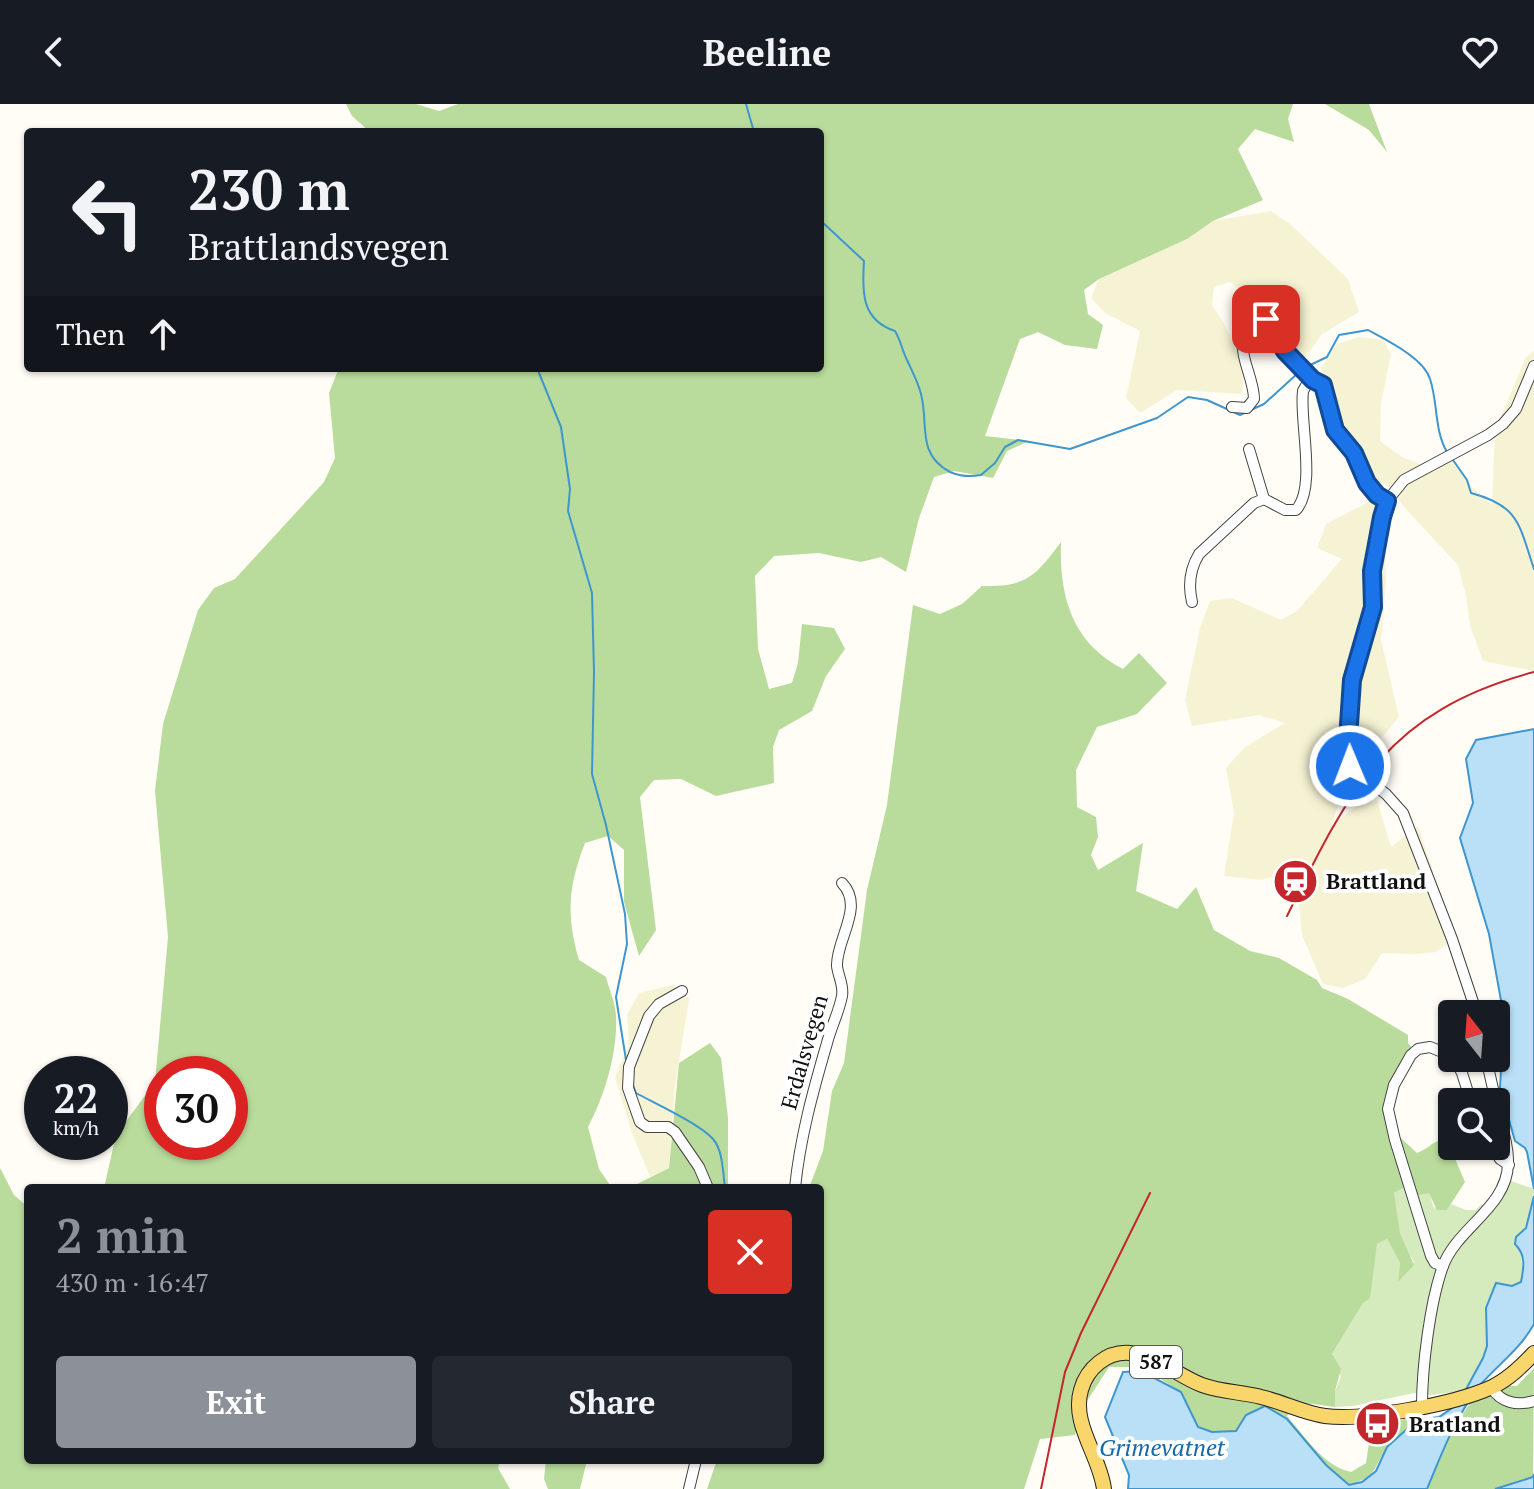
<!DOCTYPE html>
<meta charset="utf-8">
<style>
body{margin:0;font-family:"PT Serif",serif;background:#242831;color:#f1f3f6;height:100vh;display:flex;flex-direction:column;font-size:30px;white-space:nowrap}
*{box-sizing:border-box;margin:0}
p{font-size:26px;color:#9ea1a6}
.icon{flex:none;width:44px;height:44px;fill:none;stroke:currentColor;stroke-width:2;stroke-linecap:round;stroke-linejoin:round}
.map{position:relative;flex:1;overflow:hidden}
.details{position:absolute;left:24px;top:1080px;width:800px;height:280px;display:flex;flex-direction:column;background:#171b24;border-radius:8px;box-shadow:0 2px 6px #0004}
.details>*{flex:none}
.hud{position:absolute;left:24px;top:24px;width:800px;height:244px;border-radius:8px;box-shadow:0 2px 6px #0004;background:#171b24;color:#f1f3f6;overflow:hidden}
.needle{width:52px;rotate:343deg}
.fabs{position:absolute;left:1438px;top:896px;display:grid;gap:16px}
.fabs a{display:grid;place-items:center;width:72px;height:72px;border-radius:8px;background:#171b24;box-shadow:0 2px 6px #0004;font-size:40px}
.speed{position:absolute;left:24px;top:952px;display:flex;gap:16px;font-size:40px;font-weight:700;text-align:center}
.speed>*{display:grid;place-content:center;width:104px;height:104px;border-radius:50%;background:#171b24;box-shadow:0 2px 6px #0004;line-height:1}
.speed small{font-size:20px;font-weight:400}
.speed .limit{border:12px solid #d22;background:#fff;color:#111}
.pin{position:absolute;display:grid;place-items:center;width:68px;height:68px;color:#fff;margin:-34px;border-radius:16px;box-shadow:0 4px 12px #0006}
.me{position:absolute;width:88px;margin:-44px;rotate:359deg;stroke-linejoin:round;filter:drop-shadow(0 0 6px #0008)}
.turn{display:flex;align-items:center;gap:28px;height:168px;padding:0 32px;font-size:36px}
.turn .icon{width:104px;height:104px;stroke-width:2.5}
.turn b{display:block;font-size:56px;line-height:68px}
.then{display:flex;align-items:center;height:76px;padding:0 32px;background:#0003;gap:16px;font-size:30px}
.round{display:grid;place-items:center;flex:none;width:84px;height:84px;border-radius:8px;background:#242831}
.summary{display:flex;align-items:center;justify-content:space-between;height:136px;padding:0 32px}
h1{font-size:48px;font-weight:800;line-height:60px;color:#8c9099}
.primary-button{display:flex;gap:16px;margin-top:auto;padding:16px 32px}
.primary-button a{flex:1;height:92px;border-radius:8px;background:#8c9099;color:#fff;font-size:32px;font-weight:800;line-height:92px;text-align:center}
.primary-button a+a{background:#242831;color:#f1f3f6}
header{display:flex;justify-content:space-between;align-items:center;height:104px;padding:0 32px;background:#171b24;font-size:36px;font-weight:800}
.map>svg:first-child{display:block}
</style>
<header><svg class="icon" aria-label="back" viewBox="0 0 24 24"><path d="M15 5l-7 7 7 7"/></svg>Beeline<svg class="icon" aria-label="heart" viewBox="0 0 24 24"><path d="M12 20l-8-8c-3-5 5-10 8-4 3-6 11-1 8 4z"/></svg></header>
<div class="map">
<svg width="1534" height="1385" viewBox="0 0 1534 1385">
<rect width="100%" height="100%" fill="#fffdf5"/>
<!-- farmland -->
<g fill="#f6f3d4">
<path d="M 1271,107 L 1290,120 L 1348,175 L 1359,208 L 1322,230 L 1305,254 L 1270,230 L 1251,193 L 1230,178 L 1214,183 L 1212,201 L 1224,219 L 1244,266 L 1242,290 L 1177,286 L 1140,309 L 1126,294 L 1140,227 L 1105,209 L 1091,194 L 1099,175 L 1187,135 L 1213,117 Z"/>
<path d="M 1358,233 L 1383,236 L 1391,250 L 1381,299 L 1380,337 L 1402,353 L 1422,361 L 1451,352 L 1472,383 L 1492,401 L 1495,327 L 1526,253 L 1534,247 L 1534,567 L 1483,557 L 1470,522 L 1466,492 L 1458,461 L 1404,403 L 1388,382 L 1372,375 L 1344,332 L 1321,264 L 1337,240 Z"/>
<path d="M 1384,390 L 1386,478 L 1381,536 L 1399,613 L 1346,677 L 1331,723 L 1355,703 L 1377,696 L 1391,743 L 1418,722 L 1442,794 L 1452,837 L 1436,848 L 1418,850 L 1382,849 L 1365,875 L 1343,884 L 1323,880 L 1302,831 L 1296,766 L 1262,776 L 1224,772 L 1234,709 L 1226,664 L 1245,643 L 1285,619 L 1259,611 L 1192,622 L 1185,596 L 1200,524 L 1210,497 L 1232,494 L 1281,516 L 1297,507 L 1342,455 L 1317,444 L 1326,420 Z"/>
<path d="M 673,881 L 689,895 L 675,981 L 669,1064 L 650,1073 L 632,1029 L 615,973 L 629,941 L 627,911 L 639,889 Z"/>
</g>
<!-- green -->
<path fill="#d5ebbd" d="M 1502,1074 L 1534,1085 C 1534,1100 1531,1121 1519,1130 C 1518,1151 1525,1155 1521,1179 L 1512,1182 L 1496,1180 C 1480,1204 1490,1219 1486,1243 C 1484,1258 1474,1273 1468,1286 L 1432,1291 L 1414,1289 L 1353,1302 L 1335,1303 L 1335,1287 L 1341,1273 L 1332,1250 L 1363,1199 L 1377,1140 L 1387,1135 L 1400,1159 L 1398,1178 L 1414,1158 C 1399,1137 1395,1114 1394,1089 L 1405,1083 L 1430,1089 L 1433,1103 L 1447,1106 L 1451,1100 L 1466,1106 L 1476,1106 L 1481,1100 L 1485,1103 Z"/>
<!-- forest -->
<g fill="#b9dc9c" fill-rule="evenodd">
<path d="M 346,0 L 416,0 L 439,7 L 458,0 L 1293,0 L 1288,15 L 1294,38 L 1255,25 L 1238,45 L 1263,96 L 1213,117 L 1187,135 L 1099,175 L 1084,186 L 1088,210 L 1103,221 L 1097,245 L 1065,241 L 1038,228 L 1020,235 L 985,332 L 1029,337 L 1007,347 L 993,374 L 954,367 L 934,373 L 919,414 L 906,468 L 881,453 L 861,458 L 819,449 L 774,452 L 755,472 L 758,545 L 769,585 L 792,579 L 798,559 L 802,520 L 834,524 L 845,545 L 826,572 L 812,607 L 779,626 L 773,643 L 774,679 L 716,692 L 681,675 L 654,676 L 640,693 L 656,826 L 639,852 L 624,798 L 624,746 L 608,732 L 585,739 C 568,783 566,811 579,856 L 606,873 C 609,885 615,898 616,911 C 618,947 605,991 588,1023 L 599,1065 L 612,1084 L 104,1084 L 116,1031 L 155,978 L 168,833 L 155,687 L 163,620 L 198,506 L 214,484 L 235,475 L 324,378 L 335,354 L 329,289 L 339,264 L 820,264 L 820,28 L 370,28 L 352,12 ZM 230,970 L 230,1038 L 162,1038 L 162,970 Z"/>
<path d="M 1325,0 L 1369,0 L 1387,48 L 1369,26 Z"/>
<path d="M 1061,438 C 1059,492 1072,539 1123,565 L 1139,549 L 1167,579 L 1137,610 L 1097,623 L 1076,666 L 1077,703 L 1096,713 L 1098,733 L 1091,751 L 1098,766 L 1143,739 L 1136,787 L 1177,805 L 1196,783 L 1214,826 L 1250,847 L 1279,854 L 1317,876 L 1322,884 L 1348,895 L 1408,931 L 1408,939 L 1411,942 C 1409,952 1399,960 1394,970 C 1386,988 1387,1004 1389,1023 L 1417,1049 C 1431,1044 1436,1031 1452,1038 L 1453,1050 L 1465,1078 L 1447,1106 L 1437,1106 L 1429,1089 L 1419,1091 L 1405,1083 L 1394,1089 L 1400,1129 L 1414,1161 L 1398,1178 L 1400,1159 L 1387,1135 L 1377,1140 L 1370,1194 L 1363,1199 L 1332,1250 L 1341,1265 L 1335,1287 L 1335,1303 L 1298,1298 L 1287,1312 C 1305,1332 1323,1362 1351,1368 L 1366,1359 L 1370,1332 C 1383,1322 1396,1317 1411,1313 L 1417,1316 C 1408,1325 1397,1333 1389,1342 C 1372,1362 1380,1372 1349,1381 L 1326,1361 L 1287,1315 L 1266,1303 L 1246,1311 L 1236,1327 L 1212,1328 L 1198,1323 L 1181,1288 L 1142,1263 L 1109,1263 L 1083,1303 L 1075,1331 L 1040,1335 L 1024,1385 L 707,1385 L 717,1356 L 820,1356 L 820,1084 L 809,1084 L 823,1047 L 832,987 L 844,959 L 867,786 L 887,701 L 913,501 L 940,510 L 962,500 L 982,482 C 1026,483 1035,473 1061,438 Z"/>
<path d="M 710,939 L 721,954 L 728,1014 L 728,1084 L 629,1084 L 669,1064 L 679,959 Z"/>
<path d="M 0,1064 L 14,1091 L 28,1103 L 28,1356 L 500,1356 L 498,1364 L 510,1385 L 0,1385 Z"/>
<path d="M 1534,1264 L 1533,1373 L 1495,1385 L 1427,1385 L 1449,1332 L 1481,1281 L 1517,1282 Z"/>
<path d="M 546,1356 L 587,1356 L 580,1385 L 548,1385 L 544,1375 Z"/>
</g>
<!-- water -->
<g fill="#b9e0f7" stroke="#3f96cf" stroke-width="2">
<path d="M 1534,625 L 1534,1085 L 1527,1048 L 1525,1044 L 1515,1037 L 1500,984 L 1504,913 L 1489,830 L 1460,734 L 1473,699 L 1466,655 L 1476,636 Z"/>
<path d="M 1534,1092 L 1534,1220 C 1521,1244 1499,1260 1481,1280 C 1456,1311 1442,1349 1427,1385 L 1128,1385 L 1129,1371 L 1105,1313 L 1123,1268 L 1141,1267 L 1181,1288 L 1198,1323 L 1212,1328 L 1236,1327 L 1246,1311 L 1265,1302 L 1287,1315 L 1326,1361 L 1349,1381 L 1362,1378 L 1376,1367 L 1387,1343 L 1417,1316 L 1439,1313 L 1458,1300 L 1483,1254 L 1487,1242 L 1486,1204 L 1496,1179 L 1512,1182 L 1521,1178 C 1524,1163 1526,1151 1515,1140 L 1516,1133 L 1526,1124 Z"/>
<path d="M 1534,1370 L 1534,1385 L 1495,1385 L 1533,1373 Z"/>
</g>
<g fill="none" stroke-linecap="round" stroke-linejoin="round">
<!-- stream -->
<g stroke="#3f96cf" stroke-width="2">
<path d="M 746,0 L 754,28"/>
<path d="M 820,116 L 864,157 C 862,187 861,216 895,227 C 901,237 902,246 907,256 C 912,267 918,278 921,290 C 929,320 916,350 950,368 C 961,373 970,373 981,371 L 995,359 L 1005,343 L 1018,336 L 1070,345 L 1157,314 L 1188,293 L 1207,296 L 1240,311 L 1264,300 L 1298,269"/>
<path d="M 1306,263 L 1327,253 L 1339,231 L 1368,226 C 1386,236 1424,254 1430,275 C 1438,298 1434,326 1447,348"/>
<path d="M 537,264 L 561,323 L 570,385 L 568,407 L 592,489 L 594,568 L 592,670 L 606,721 L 625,810 L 627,840 L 616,893 L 626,956"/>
<path d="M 1453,356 L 1467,376 L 1471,389 C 1520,402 1519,421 1534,465"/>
<path d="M 633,981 L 636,989 C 654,999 700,1020 713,1035 C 723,1046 723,1070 725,1084"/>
</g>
<defs>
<g id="minor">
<path d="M 1232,303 L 1247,304 L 1254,295 C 1254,267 1226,237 1257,212 L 1262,212 L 1270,218 L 1285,247 L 1313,276"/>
<path d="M 1249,345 L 1264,395 L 1285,406 L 1296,406 C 1317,383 1299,316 1303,287 L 1308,278 L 1317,276 L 1326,288 L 1335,326 L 1354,349 L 1367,379 L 1387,397"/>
<path d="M 1192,498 C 1188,481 1190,465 1199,450 L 1254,399 L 1264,395"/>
<path d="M 682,887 L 659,900 L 649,912 L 629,963 L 628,984 L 640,1018 L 647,1023 L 668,1023 L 675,1028 L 699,1063 L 708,1084"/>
<path d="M 1477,910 L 1452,835 L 1403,709 L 1386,690 L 1350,662 L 1347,650 L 1350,596 L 1357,555 L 1373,503 L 1372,467 L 1382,413 L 1387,397 L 1404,376 L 1488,331 L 1503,320 L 1516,305 L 1534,262"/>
<path d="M 1454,954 L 1462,969 L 1471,998"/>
<path d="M 1486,954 L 1496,998"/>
<path d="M 1492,1042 L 1500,1055 L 1509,1061"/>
<path d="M 795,1084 C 800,1034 813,987 827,939 C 831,923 839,908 842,892 C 844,881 838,872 837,862 C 836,835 865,803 842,779"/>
<path d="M 1443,1162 L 1435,1159 L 1431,1152 L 1395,1036 L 1388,1005 L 1394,981 L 1411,951 L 1418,945 L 1430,943 L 1452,952"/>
<path d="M 1491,1283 C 1501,1299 1517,1302 1534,1297"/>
<path d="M 1422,1302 C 1422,1263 1430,1198 1443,1162 C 1457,1124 1507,1103 1508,1060 C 1509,1041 1500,1018 1496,1000"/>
<path d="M 689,1385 L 696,1356"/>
</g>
<path id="major" d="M 1104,1385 C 1100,1352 1071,1320 1081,1286 C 1087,1264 1107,1247 1130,1249 C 1156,1251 1178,1272 1202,1281 C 1221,1288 1242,1288 1261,1293 C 1283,1298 1303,1309 1325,1312 C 1365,1317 1455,1300 1492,1283 C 1509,1275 1522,1262 1534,1249"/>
</defs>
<!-- minor casing -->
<use href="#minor" stroke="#444" stroke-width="12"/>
<!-- major casing -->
<use href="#major" stroke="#222" stroke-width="16"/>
<!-- minor -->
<use href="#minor" stroke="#fff" stroke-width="10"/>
<!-- major -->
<use href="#major" stroke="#f9d66b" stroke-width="14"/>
<!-- rail -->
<g stroke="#c4262e" stroke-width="2">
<path d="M 1287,812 C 1349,686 1387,607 1534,568"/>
<path d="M 1041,1385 L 1065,1268 L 1081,1229 L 1150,1089"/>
</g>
</g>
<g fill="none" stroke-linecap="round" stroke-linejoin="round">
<defs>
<path id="route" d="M 1266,215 L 1285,247 L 1313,276 L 1323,281 L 1335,326 L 1354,349 L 1367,379 L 1377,391 L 1387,397 L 1382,413 L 1372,467 L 1373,503 L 1352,576 L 1347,650 L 1350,662"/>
</defs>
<!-- route casing -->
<use href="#route" stroke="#114b97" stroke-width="20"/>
<!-- route -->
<use href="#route" stroke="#1a73e8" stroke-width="14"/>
</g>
<!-- icons -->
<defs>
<symbol id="station-disc" viewBox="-11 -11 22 22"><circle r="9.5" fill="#c4262e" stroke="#fff"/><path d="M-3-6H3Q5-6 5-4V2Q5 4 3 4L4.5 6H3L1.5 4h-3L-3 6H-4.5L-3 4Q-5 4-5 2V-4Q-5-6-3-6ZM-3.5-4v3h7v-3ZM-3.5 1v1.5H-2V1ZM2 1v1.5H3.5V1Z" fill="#fff"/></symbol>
<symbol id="bus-disc" viewBox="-11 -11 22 22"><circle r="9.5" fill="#c4262e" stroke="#fff"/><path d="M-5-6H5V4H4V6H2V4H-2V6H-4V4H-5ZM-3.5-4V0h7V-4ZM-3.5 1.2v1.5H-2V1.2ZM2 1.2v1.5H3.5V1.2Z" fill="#fff"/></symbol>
</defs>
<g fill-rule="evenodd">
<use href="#station-disc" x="1270" y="752" width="51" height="51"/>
<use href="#bus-disc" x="1352" y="1294" width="51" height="51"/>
</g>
<g text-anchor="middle" stroke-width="8" stroke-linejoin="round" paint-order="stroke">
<!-- shield labels -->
<rect fill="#fff" stroke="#585858" stroke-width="2" x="1130" y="1242" width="52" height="32" rx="6"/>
<g font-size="20" font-weight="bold" fill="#111">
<text x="1156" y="1265">587</text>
</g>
<!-- poi labels -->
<g font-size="22" font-weight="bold" fill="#111" stroke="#fff" text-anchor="start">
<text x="1326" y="785">Brattland</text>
<text x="1409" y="1328">Bratland</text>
</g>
<!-- street labels -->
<g font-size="22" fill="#111" stroke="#fff">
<text transform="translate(804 948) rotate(-74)" y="8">Erdalsvegen</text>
</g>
<!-- water labels -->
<g font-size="24" font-style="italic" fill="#1768a6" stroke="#fff">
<text x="1162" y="1352">Grimevatnet</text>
</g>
</g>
</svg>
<div class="fabs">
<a><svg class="needle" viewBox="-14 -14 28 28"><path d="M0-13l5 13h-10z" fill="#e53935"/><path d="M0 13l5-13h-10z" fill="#9ea1a6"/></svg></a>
<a><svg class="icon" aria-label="search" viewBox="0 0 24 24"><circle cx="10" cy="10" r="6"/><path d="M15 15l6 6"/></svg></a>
</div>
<div class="speed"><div>22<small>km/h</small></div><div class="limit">30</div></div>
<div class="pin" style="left:1266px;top:215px;background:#d93025"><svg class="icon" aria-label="arrive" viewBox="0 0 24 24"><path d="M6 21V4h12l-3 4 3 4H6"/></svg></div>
<svg class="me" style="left:1350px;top:662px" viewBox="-20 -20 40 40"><circle r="17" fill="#1a73e8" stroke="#fff" stroke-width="3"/><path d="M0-11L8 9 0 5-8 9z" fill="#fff"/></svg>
<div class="hud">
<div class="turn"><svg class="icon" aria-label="left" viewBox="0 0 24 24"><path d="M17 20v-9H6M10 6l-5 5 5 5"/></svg><div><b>230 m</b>Brattlandsvegen</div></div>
<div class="then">Then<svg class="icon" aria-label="ahead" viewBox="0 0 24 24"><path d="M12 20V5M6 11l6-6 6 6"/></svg></div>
</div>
<section class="details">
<div class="summary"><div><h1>2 min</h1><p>430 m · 16:47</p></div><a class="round" style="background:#d93025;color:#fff"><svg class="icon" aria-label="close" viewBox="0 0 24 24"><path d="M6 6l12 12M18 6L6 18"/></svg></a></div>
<div class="primary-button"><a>Exit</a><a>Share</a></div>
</section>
</div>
